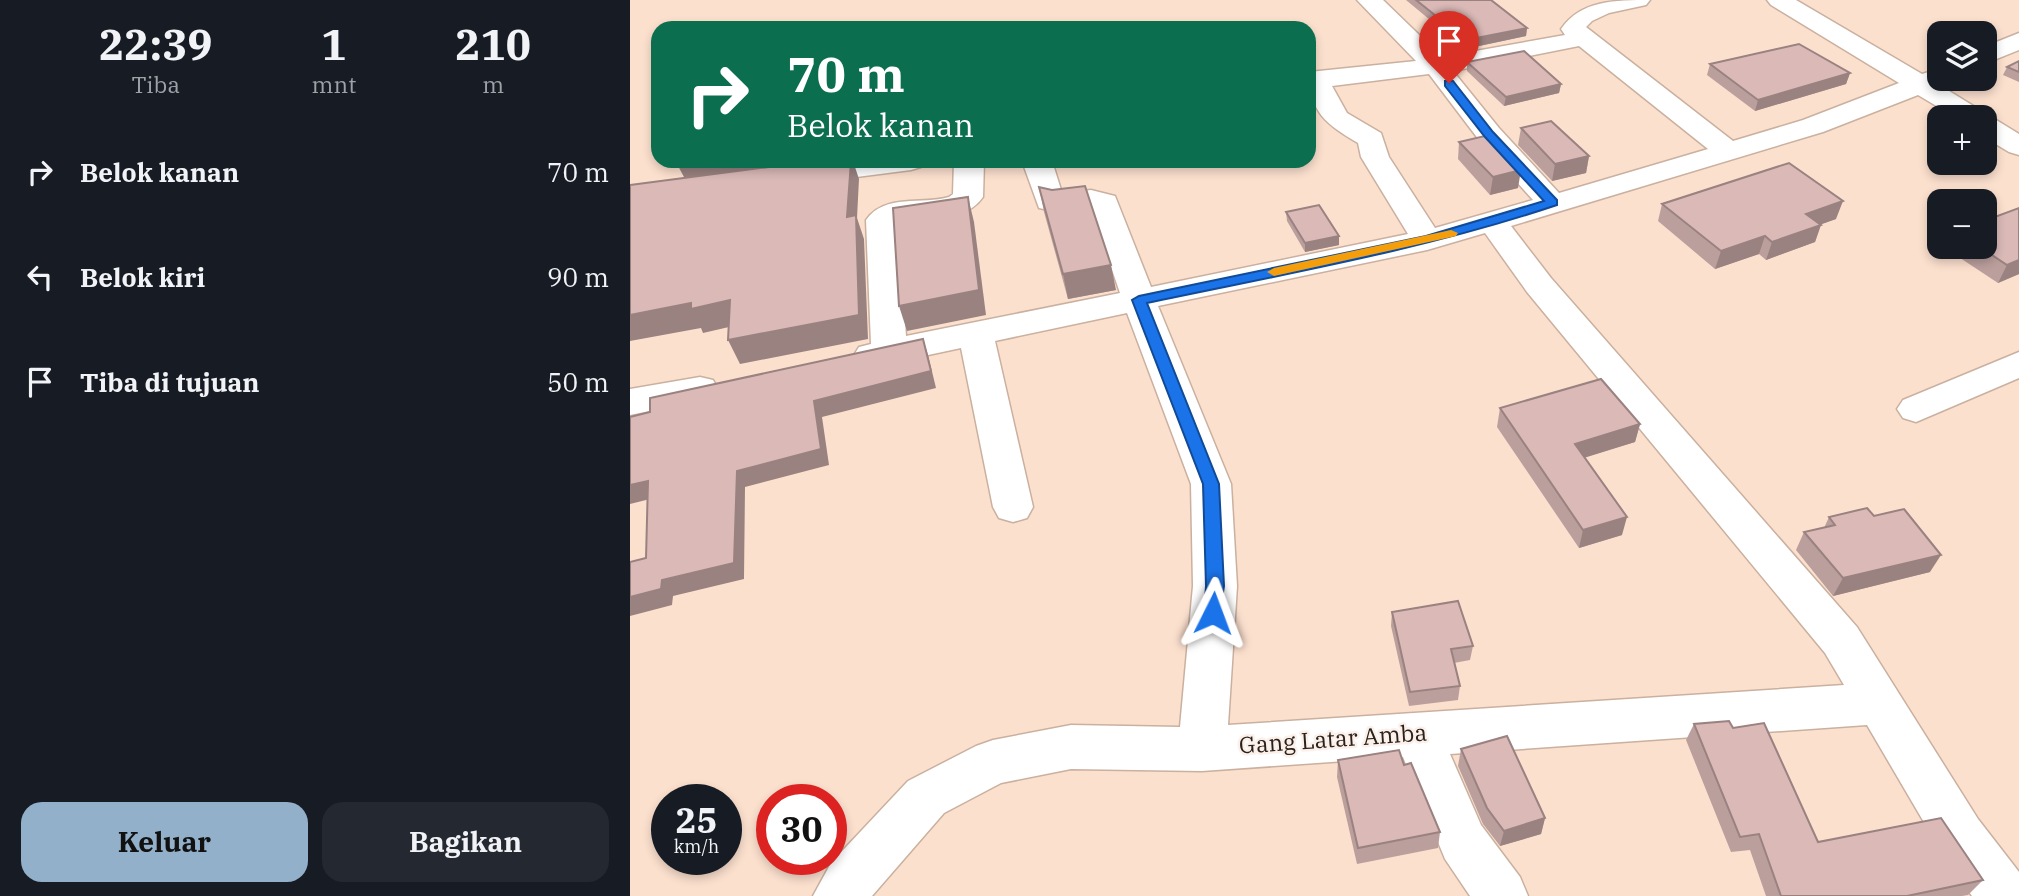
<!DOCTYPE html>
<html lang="id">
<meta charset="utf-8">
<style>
body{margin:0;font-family:"IBM Plex Serif",serif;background:#242831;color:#f1f3f6;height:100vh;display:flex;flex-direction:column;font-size:26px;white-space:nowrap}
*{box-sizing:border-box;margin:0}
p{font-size:23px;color:#9ea1a6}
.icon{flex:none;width:38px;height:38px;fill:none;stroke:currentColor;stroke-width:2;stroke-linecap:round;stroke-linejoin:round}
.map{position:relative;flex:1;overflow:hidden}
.sheet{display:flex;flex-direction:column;background:#171b24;width:630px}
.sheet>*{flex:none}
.hud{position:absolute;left:21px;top:21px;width:665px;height:147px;border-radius:21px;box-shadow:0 4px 10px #0003;background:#0b6e4f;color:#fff;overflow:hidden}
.fabs{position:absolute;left:1297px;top:21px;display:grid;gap:14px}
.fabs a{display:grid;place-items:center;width:70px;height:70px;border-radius:14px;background:#171b24;box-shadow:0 4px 10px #0003;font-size:35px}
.speed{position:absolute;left:21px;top:784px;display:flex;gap:14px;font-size:35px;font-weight:700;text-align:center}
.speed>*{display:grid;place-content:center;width:91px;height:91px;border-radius:50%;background:#171b24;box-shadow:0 4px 10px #0003;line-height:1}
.speed small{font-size:18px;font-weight:400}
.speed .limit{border:10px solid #d22;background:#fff;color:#111}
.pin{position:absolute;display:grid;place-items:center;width:60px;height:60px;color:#fff;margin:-72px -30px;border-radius:50% 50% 50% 0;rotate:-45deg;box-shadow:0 0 7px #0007}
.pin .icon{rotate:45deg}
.me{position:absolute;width:77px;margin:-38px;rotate:3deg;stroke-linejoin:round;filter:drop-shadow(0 0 5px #0008)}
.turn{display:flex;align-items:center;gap:24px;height:147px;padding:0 21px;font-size:32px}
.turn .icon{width:91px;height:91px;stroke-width:2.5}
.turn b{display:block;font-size:49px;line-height:60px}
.eta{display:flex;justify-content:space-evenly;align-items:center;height:119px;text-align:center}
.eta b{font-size:42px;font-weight:800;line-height:49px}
.button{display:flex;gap:14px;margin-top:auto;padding:14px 21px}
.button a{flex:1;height:80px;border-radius:21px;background:#92b0c9;color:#111;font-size:28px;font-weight:800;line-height:80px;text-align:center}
.button a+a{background:#242831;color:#f1f3f6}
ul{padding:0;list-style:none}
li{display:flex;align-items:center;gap:21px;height:105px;padding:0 21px}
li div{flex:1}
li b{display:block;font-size:26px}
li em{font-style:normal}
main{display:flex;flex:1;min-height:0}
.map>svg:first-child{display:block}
</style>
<main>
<section class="sheet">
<div class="eta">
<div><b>22:39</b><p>Tiba</p></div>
<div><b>1</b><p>mnt</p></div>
<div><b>210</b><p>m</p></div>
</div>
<ul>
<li><svg class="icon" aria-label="right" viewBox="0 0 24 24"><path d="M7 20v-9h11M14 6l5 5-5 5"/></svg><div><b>Belok kanan</b></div><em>70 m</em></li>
<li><svg class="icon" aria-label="left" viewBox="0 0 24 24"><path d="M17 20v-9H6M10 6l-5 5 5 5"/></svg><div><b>Belok kiri</b></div><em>90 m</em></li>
<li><svg class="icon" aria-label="arrive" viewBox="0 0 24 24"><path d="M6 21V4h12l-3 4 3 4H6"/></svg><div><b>Tiba di tujuan</b></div><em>50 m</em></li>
</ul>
<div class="button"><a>Keluar</a><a>Bagikan</a></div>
</section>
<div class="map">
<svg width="1389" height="896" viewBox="0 0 1389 896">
<rect width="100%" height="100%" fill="#fce0ce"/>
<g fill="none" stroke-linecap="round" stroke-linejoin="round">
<defs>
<g id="minor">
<path d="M 727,0 L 753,0 L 812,57 L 935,35 L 931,29 C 951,0 985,0 1020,0 L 1016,5 L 979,13 L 962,21 L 956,27 L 1103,141 L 1173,120 L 1269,83 L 1141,5 L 1137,0 L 1166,0 L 1292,74 L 1309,69 L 1309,79 L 1321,79 L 1311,86 L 1389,134 L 1389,155 L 1379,152 L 1354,137 L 1354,117 L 1325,117 L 1288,95 L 1193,132 L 881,226 L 921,278 L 1227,627 L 1348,819 L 1389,872 L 1389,896 L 1342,896 L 1312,853 L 1237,725 L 820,754 L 851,825 L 890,877 L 898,896 L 840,896 L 815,859 L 773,757 L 572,771 L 441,769 L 371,783 L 314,813 L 242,896 L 183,896 L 201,863 L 278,781 L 346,746 L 363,740 L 441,725 L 550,727 L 563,586 L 561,484 L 497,313 L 365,341 L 403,507 L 397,518 L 383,522 L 369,518 L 363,507 L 331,348 L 242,367 L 229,363 L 224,355 L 229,347 L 241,344 L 236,220 C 255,193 292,205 319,197 L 323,194 L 324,161 L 354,161 L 353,197 C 336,222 300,217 274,220 L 268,223 L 276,336 L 490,293 L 461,208 L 427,212 L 409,208 L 392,161 L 422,161 L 432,193 L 461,190 L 485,196 L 521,287 L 778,234 L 731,157 L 728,143 C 696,124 679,112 679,72 L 786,61 ZM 949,46 L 1078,149 L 929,193 L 869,128 L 823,71 ZM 799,74 L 849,140 L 903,200 L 805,228 L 759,157 L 751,133 L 717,113 L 702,86 ZM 855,233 L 897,292 L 1195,653 L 1214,685 L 598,725 L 607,586 L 601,484 L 528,306 L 797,250 Z"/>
<path d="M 1389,33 L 1389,50 L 1354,64 L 1354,47 Z"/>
<path d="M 212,161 L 296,161 L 291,167 L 281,170 L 172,184 L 162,181 L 157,175 L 162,169 Z"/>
<path d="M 1389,352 L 1389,378 L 1286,422 L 1273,418 L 1267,409 L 1273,400 Z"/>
<path d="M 70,377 L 83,380 L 88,389 L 83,398 L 0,415 L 0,389 Z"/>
</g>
</defs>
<!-- minor casing -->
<use href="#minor" stroke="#cab09f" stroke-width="3"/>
<!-- minor -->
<use href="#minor" fill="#fff" fill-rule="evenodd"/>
</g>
<!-- wall -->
<g fill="#bb9f9d">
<path d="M 776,0 L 861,0 L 897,28 L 896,36 L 835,49 Z"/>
<path d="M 1389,61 L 1389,82 L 1373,75 L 1377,67 Z"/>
<path d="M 837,62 L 931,84 L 929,93 L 874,106 L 837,71 Z"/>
<path d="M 1080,64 L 1220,73 L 1216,84 L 1125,111 L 1077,75 Z"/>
<path d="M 891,128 L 959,156 L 956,173 L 922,181 L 888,145 Z"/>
<path d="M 829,142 L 888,188 L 860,195 L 828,159 Z"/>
<path d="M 409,187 L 486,290 L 438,299 L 414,212 Z"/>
<path d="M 1032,204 L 1206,219 L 1191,224 L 1185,242 L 1136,260 L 1129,254 L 1085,269 L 1028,221 Z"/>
<path d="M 1389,208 L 1389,274 L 1368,283 L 1318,250 L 1320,247 L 1354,247 Z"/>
<path d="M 656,212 L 709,236 L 709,245 L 675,252 L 657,221 Z"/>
<path d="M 870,408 L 1010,424 L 1005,442 L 955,457 L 992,535 L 949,548 L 867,427 Z"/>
<path d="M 1244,516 L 1300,572 L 1203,596 L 1166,550 L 1174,532 L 1194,528 L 1199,517 Z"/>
<path d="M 762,612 L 843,646 L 840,660 L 824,663 L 830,686 L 828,700 L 779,706 L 761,626 Z"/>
<path d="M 1064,724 L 1103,728 L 1188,842 L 1353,880 L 1338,895 L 1332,896 L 1136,896 L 1120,850 L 1101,852 L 1056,740 Z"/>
<path d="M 831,749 L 915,818 L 911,834 L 870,846 L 853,824 L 828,766 Z"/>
<path d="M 708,760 L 774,765 L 810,832 L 808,848 L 727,864 L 707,777 Z"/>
</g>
<!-- shaded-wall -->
<g fill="#998280">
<path d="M 897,28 L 896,36 L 835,49 L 836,40 Z"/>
<path d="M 1220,73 L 1216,84 L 1125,111 L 1128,100 Z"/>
<path d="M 931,84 L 929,93 L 874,106 L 876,97 Z"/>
<path d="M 959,156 L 956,173 L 922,181 L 925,164 Z"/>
<path d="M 53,161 L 197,161 L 55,179 L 46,162 Z"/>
<path d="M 221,161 L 223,161 L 229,179 L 227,218 L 234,239 L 238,339 L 110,364 L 98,340 L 217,217 Z"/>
<path d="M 891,170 L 888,188 L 860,195 L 863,177 Z"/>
<path d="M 338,197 L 344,222 L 356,315 L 277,331 L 269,306 Z"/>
<path d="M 1213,201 L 1206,219 L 1170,232 L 1176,214 Z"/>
<path d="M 1191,225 L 1185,242 L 1136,260 L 1142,242 Z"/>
<path d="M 709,236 L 709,245 L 675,252 L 675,243 Z"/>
<path d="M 1135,236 L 1129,254 L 1085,269 L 1091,251 Z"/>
<path d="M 1389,260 L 1389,274 L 1368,283 L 1377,265 Z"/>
<path d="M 481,265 L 486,290 L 438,299 L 433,274 Z"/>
<path d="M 100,300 L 112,324 L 73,333 L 71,328 L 0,341 L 0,315 L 61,303 Z"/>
<path d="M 293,339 L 298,355 L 306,388 L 192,417 L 199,465 L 115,487 L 114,579 L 43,596 L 42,605 L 0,616 L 0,597 L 32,580 L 107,471 L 184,401 Z"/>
<path d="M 1010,424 L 1005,442 L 941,462 L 945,444 Z"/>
<path d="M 18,481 L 28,497 L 0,504 L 0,485 Z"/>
<path d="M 997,517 L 992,535 L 949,548 L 953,530 Z"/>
<path d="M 1311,555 L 1300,572 L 1203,596 L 1213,578 Z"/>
<path d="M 915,818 L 911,834 L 870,846 L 874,831 Z"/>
</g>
<!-- building -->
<g fill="#dab9b7" stroke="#998280" stroke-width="2">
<path d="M 786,0 L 861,0 L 897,28 L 836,40 Z"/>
<path d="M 374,24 L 374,28 L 333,28 Z"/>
<path d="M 1169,44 L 1220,73 L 1128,100 L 1080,64 Z"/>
<path d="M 894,51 L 931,84 L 876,97 L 837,62 Z"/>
<path d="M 1389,61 L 1389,72 L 1377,67 Z"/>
<path d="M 921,121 L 959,156 L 925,164 L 891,128 Z"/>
<path d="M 859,135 L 891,170 L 863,177 L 829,142 Z"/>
<path d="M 185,161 L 221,161 L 217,217 L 226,215 L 229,315 L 98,340 L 100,300 L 61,309 L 61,303 L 0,315 L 0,185 Z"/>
<path d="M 1159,163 L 1213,201 L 1176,214 L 1191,225 L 1142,242 L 1135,236 L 1091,251 L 1032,204 Z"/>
<path d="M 455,186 L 481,265 L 433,274 L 409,187 L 422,190 Z"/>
<path d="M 338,197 L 349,290 L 269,306 L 263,208 Z"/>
<path d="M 689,205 L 709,236 L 675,243 L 656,212 Z"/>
<path d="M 1389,208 L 1389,260 L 1377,265 L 1350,247 L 1354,247 L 1354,221 Z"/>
<path d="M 293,339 L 301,371 L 184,401 L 191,449 L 107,471 L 104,563 L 32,580 L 31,589 L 0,597 L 0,562 L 16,558 L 18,481 L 0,485 L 0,417 L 20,412 L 20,398 Z"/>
<path d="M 971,379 L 1010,424 L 945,444 L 997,517 L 953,530 L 870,408 Z"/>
<path d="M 1237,508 L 1244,516 L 1274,509 L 1311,555 L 1213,578 L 1174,532 L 1205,525 L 1199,517 Z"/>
<path d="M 828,601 L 843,646 L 821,649 L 830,686 L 780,692 L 762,612 Z"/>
<path d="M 1099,721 L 1103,728 L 1134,723 L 1188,842 L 1311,818 L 1353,880 L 1277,896 L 1151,896 L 1129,834 L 1110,837 L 1064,724 Z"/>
<path d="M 877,736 L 915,818 L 874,831 L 857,808 L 831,749 Z"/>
<path d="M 769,750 L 774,765 L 781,763 L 810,832 L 728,848 L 708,760 Z"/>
</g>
<!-- route -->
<path fill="#1a73e8" stroke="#114b97" stroke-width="2" d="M 815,81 L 823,81 L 863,132 L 927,200 L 927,205 C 793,250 654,274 517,303 L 589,484 L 594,586 L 589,618 L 583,620 L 576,618 L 574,613 L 576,586 L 573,484 L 502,300 L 509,296 L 796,236 L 914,201 L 855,137 L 815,86 Z"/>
<!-- slow -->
<path fill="#f59e0b" d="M 821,230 L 828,233 L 826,236 L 644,276 L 637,272 L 644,268 Z"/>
<g text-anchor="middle" stroke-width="5" stroke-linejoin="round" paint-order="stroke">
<!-- near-street labels -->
<g font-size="23" fill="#2b211b" stroke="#fcf1ea">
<text transform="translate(703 739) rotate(-4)" y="8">Gang Latar Amba</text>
</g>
</g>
</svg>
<div class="fabs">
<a><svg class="icon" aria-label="layers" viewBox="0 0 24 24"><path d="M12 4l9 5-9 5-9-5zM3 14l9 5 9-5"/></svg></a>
<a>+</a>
<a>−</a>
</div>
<div class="speed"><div>25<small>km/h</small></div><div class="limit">30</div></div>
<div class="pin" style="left:819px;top:83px;background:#d93025"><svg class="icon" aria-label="arrive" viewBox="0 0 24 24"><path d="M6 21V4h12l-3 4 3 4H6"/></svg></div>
<svg class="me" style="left:583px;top:613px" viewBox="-20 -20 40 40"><path d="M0-17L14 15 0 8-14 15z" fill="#1a73e8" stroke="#fff" stroke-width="4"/></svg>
<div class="hud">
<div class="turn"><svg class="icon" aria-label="right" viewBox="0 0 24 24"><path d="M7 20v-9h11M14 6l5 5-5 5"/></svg><div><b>70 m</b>Belok kanan</div></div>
</div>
</div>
</main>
